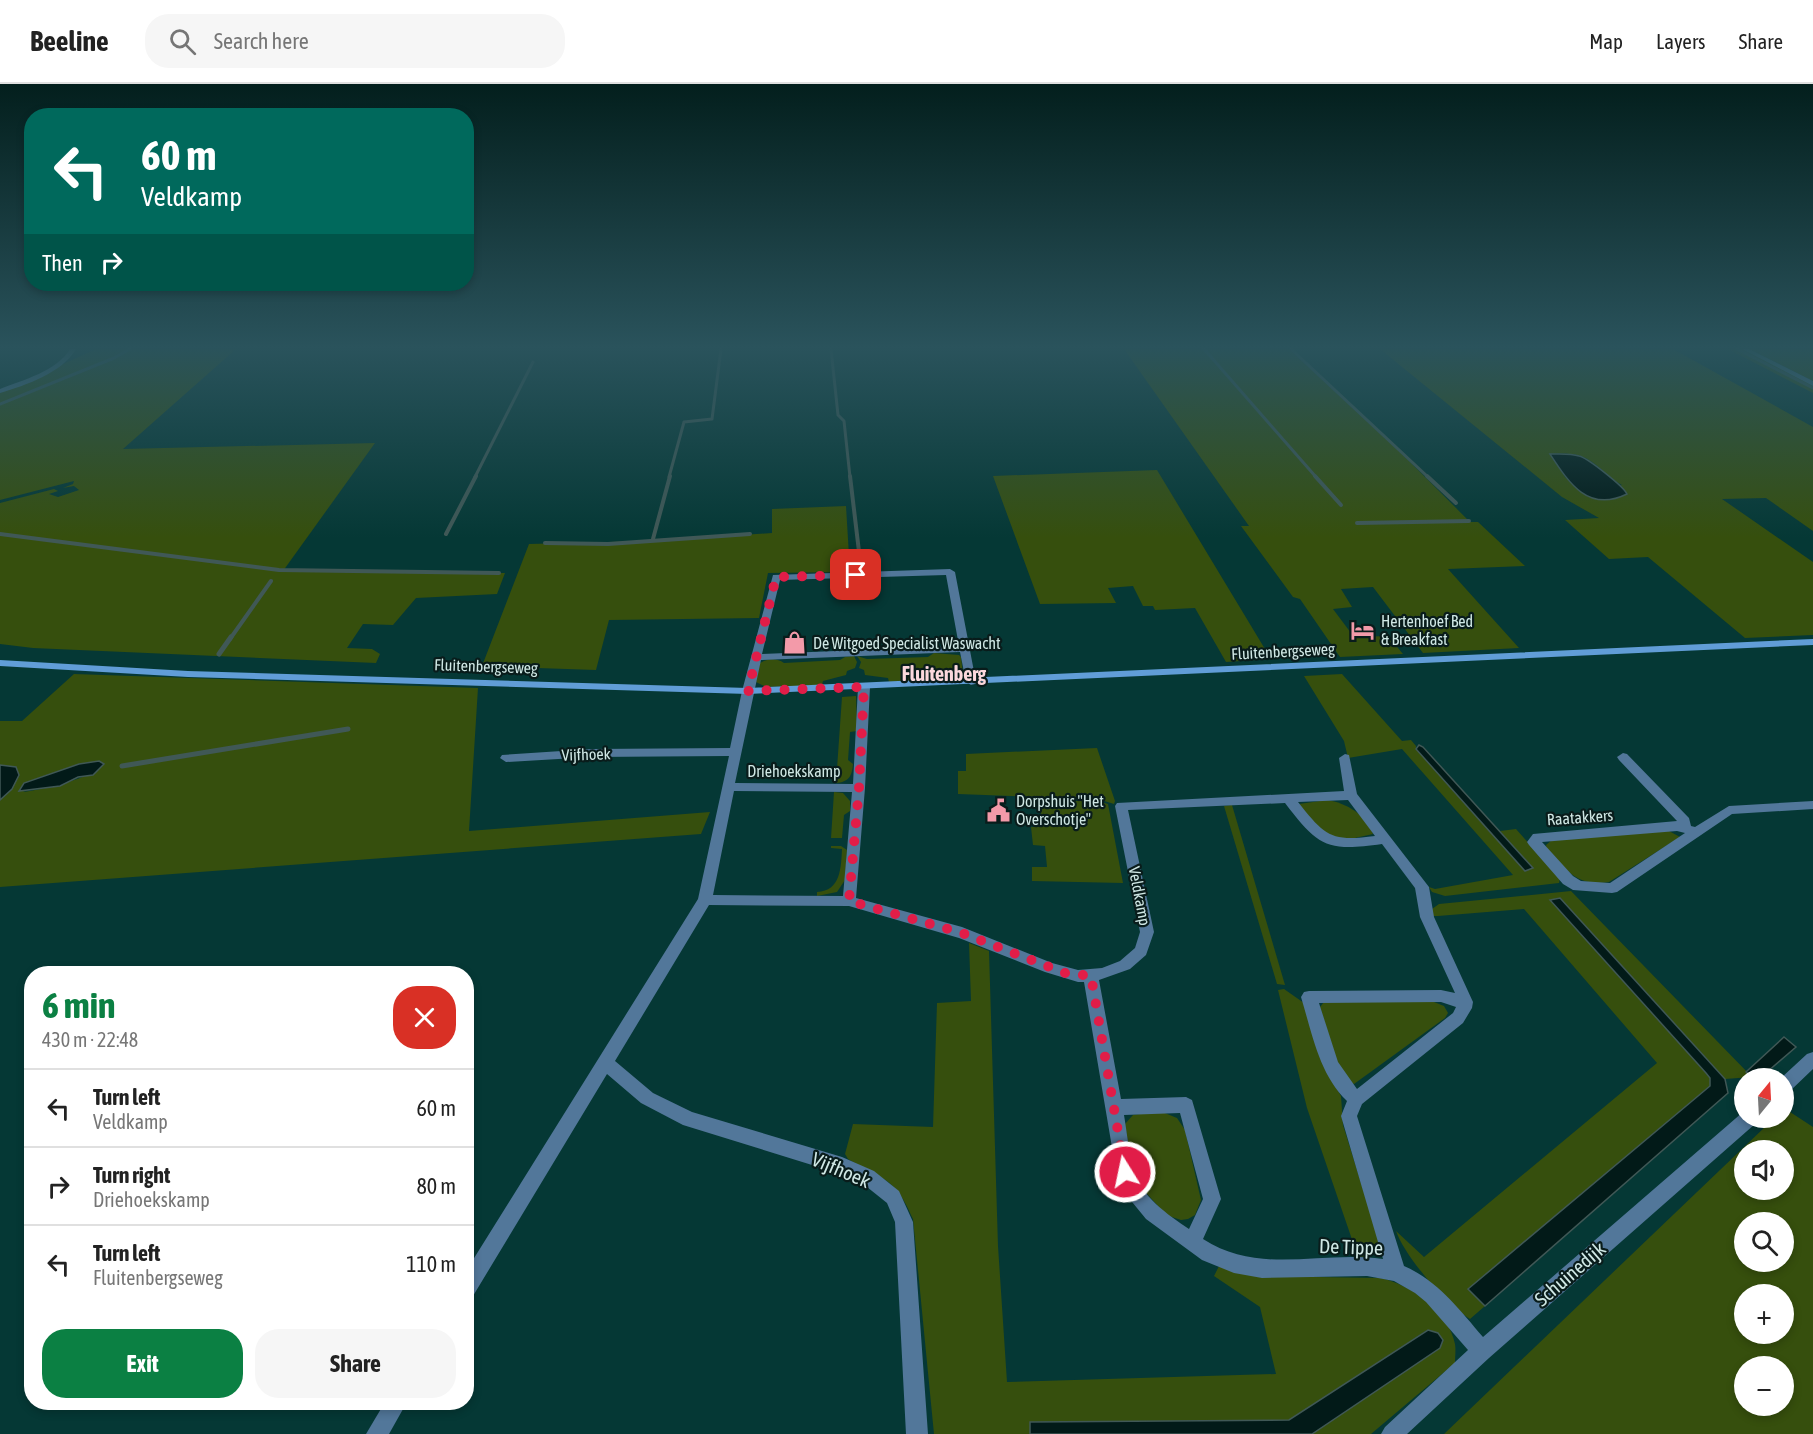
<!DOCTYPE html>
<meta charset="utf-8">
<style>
body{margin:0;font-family:"Asap Condensed",sans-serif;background:#f6f6f6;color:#222;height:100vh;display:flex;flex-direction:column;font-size:22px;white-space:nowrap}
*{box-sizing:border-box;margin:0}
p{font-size:20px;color:#767676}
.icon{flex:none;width:33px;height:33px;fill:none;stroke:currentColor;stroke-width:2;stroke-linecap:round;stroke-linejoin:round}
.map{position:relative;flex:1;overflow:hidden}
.panel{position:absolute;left:24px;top:882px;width:450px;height:444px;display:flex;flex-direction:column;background:#fff;border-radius:24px;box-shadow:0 3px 9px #0003}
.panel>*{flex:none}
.guide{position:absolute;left:24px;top:24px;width:450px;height:183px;border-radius:24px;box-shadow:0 3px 9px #0003;background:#00695c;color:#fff;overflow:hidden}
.needle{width:39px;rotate:18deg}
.tools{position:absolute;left:1734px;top:984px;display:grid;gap:12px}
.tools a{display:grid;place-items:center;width:60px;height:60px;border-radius:50%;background:#fff;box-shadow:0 3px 9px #0003;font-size:30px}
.pin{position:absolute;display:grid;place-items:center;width:51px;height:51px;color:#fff;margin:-26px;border-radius:12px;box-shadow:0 3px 9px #0006}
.me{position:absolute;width:66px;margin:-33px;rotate:350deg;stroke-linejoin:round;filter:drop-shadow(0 0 4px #0008)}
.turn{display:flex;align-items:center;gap:21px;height:126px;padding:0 18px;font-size:27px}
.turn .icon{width:78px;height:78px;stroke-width:2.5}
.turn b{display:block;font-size:42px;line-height:51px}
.then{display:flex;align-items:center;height:57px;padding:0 18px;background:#0003;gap:12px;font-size:22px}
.round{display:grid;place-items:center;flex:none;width:63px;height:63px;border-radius:24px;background:#f6f6f6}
.head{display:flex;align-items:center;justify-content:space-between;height:102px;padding:0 18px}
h1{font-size:36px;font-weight:700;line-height:45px;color:#0b8043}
.button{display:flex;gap:12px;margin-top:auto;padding:12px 18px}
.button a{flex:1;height:69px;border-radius:24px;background:#0b8043;color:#fff;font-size:24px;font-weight:700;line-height:69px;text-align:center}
.button a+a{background:#f6f6f6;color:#222}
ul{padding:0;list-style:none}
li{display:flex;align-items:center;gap:18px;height:78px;padding:0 18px;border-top:2px solid #e0e0e0}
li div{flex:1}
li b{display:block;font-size:22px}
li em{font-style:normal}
header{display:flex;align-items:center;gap:36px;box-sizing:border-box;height:84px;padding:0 30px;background:#fff;border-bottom:2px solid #e0e0e0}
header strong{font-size:28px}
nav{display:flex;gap:33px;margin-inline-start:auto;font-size:21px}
.search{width:420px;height:54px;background:#f6f6f6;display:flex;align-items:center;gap:15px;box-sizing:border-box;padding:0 21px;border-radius:24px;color:#767676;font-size:22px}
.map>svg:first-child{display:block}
</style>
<header>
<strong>Beeline</strong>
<div class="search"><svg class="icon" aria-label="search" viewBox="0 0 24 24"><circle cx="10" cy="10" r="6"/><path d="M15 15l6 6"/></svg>Search here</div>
<nav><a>Map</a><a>Layers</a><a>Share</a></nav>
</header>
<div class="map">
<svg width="1813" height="1350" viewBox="0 0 1813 1350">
<rect width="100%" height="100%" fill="#053835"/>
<!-- green -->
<g fill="#364f0d" fill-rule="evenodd">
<path d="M 96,265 L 236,265 L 123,365 L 375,359 L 283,487 L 505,489 L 497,510 L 416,514 L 393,541 L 363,540 L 347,564 L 372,565 L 380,570 L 376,579 L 33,564 L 0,560 L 0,419 L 54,405 L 58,407 L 49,410 L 58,413 L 79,406 L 74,402 L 63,404 L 73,400 L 74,397 L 0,416 L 0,309 Z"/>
<path d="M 1124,265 L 1289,265 L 1401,369 L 1470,438 L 1478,438 L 1525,482 L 1448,485 L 1519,564 L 1423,569 L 1373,503 L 1341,505 L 1352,523 L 1333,525 L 1354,553 L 1388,552 L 1403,570 L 1340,573 L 1300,515 L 1293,513 L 1241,442 L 1249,442 Z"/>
<path d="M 1380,265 L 1673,265 L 1813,343 L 1813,447 L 1766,414 L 1722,415 L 1813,478 L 1813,551 L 1745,554 L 1648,473 L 1609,475 L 1565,436 L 1599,434 L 1562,413 ZM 1551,370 C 1560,370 1571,369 1581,372 C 1596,377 1608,394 1622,401 L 1585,411 L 1565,393 Z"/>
<path d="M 1728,265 L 1742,265 L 1813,301 L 1813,309 Z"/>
<path d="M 1750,265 L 1813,265 L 1813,297 Z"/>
<path d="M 1157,386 L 1271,575 L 1226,578 L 1195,524 L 1155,526 L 1153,522 L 1143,522 L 1133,502 L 1108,504 L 1116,519 L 1040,520 L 993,392 Z"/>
<path d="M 846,422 L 850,488 L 768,489 L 759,534 L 609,536 L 596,586 L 482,582 L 529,460 L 649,457 L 772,449 L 772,425 Z"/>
<path d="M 934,569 L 959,571 L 961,573 L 963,591 L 956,595 L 889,598 L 888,594 L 865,591 L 864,586 L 859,584 L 861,578 L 857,572 L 867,575 L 928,573 Z"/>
<path d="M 854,572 L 857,578 L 855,584 L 847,587 L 846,591 L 823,597 L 822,601 L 766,603 L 756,598 L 760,579 C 768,574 777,574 784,579 L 840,576 L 845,573 Z"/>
<path d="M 74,590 L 478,604 L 469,747 L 710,728 L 701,750 L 0,803 L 0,716 L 12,705 L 19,691 L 16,683 L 0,681 L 0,637 L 22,637 ZM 79,680 L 103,680 C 94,694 42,706 23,708 Z"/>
<path d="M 1342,590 L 1402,657 L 1411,656 L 1416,662 L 1416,665 L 1525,786 L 1532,784 L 1500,747 L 1516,745 L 1560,794 L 1559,799 L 1445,812 L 1432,808 L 1429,803 L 1435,805 L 1513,791 L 1402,665 L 1348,674 L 1344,657 L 1304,592 Z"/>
<path d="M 856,612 L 857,647 L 850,648 L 848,676 L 853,680 C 852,692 849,698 836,699 L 842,613 Z"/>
<path d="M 1097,664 L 1115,717 L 1114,720 L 1098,715 L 958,710 L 958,687 L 966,687 L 966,670 Z"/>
<path d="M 834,708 L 843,709 L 850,717 L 850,727 L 844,731 L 842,754 L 831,754 Z"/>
<path d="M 1327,716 C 1347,719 1366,731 1373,750 L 1346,756 L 1323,750 L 1299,720 Z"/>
<path d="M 1043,717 L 1098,717 L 1108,720 L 1123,799 L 1032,797 L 1032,783 L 1047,783 L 1045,762 L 1033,761 L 1031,743 L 1042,743 L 1040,720 L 1043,720 Z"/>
<path d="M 1232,721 L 1285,901 L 1277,900 L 1224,722 Z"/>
<path d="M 1669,747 L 1680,753 L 1609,798 C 1577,803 1568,787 1547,766 L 1546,761 L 1552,756 Z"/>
<path d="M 831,762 L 841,762 L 847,766 L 845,796 L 837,808 L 817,812 L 817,808 C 841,807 841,783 842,765 L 831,764 Z"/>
<path d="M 1571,807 L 1752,993 L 1725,995 L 1560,814 L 1551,816 L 1706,989 L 1710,994 L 1710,1002 L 1468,1205 L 1485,1222 L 1470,1235 C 1447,1221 1405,1173 1396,1147 L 1424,1173 L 1657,979 L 1524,825 L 1438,832 L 1433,832 L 1432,825 L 1439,820 Z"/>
<path d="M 969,859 L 989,867 L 998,1162 L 1007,1298 L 1276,1290 L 1260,1223 L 1214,1192 L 1219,1182 L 1259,1192 L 1380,1194 C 1410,1200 1449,1227 1455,1260 C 1456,1266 1455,1273 1455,1279 L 1371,1350 L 1312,1350 L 1440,1264 L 1427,1246 L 1290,1336 L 1030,1338 L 1030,1350 L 934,1350 L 913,1135 C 895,1093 885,1097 848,1075 L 845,1070 L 853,1040 L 933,1043 L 937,919 L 971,917 Z"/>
<path d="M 1284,905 L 1304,919 L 1328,990 L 1341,1012 L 1343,1041 L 1379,1157 C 1377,1170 1370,1173 1358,1173 L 1307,1024 L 1278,906 Z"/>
<path d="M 1324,918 L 1434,918 L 1444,922 L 1448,929 L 1445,934 L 1354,1000 L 1348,998 L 1341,991 L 1320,923 Z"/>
<path d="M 1787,1026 L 1813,1043 L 1813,1350 L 1444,1350 L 1766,1042 L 1777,1034 L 1784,1034 L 1784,1029 ZM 1744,1066 L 1784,1066 L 1784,1106 L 1744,1106 ZM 1744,1138 L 1784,1138 L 1784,1178 L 1744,1178 ZM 1744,1210 L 1784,1210 L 1784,1250 L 1744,1250 ZM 1744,1282 L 1784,1282 L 1784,1322 L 1744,1322 Z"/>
<path d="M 1160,1027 L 1177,1034 L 1185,1046 L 1201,1116 L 1195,1131 L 1188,1135 L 1181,1136 L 1166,1131 L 1141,1103 L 1132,1084 L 1125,1040 L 1133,1031 Z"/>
</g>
<!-- water -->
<g fill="#021a18" stroke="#405856" stroke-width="1.5">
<path d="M 1550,370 C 1559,370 1570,369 1579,372 C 1588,374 1624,403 1627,410 C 1588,429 1569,399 1550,370 Z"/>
<path d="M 1419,661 L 1423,663 L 1533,784 L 1525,787 L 1416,665 Z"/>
<path d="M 99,677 L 104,680 L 93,691 L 78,693 L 60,702 L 19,707 L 24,699 L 79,680 Z"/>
<path d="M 0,681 L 16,683 L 19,691 L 12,705 L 0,716 Z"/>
<path d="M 1560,814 L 1725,995 L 1728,1009 L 1485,1222 L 1468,1205 L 1710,1002 L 1710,994 L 1706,989 L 1550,816 Z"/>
<path d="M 1784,953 L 1796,963 L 1760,994 L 1752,993 L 1746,988 Z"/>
<path d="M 1428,1246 L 1438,1249 L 1443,1256 L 1440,1264 L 1312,1350 L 1030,1350 L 1030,1338 L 1289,1336 Z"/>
</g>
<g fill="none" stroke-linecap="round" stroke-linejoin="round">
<!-- stream-far2 -->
<g stroke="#405856" stroke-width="3">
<path d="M 831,265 L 838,331 L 844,337 L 850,393"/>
<path d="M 1204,265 L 1316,393"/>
<path d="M 1291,265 L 1428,393"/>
<path d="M 1737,265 L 1813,304"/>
<path d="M 0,320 L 114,274 L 130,265"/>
<path d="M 475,393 L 533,278"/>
<path d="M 669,393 L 684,338 L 712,335 L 721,265"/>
</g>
<!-- stream-far1 -->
<g stroke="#405856" stroke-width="4">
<path d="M 850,392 L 860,476"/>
<path d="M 1315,392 L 1341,421"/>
<path d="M 1427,392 L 1456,419"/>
<path d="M 1357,439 L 1469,437"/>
<path d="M 0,450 L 279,486 L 499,489"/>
<path d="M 446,450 L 476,392"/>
<path d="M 653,455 L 670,392"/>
<path d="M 545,459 L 608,460 L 750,450"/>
<path d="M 230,555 L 271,497"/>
</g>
<!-- stream -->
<g stroke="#405856" stroke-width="5">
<path d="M 219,570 L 231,553"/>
<path d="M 122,682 L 348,645"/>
</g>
<!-- street -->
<g fill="#52779a" fill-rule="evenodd">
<path d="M 70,265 L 76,265 C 62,289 26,301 0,309 L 0,305 C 23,296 57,287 70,265 Z"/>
<path d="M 1742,265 L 1749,265 L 1813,297 L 1813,302 Z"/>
<path d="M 950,485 L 955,488 L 976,598 L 975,600 L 971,601 L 966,598 L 960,568 L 761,576 L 735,699 L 853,700 L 858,603 L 864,600 L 868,601 L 870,603 L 865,704 L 856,814 L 962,843 L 1052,879 L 1078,886 L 1102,884 L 1120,877 L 1135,864 L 1140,848 L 1115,722 L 1117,719 L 1344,707 L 1339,674 L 1345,670 L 1349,671 L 1357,710 L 1429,803 L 1434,833 L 1473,918 L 1472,924 L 1463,939 L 1362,1020 L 1357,1032 L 1404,1182 C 1438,1197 1459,1225 1483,1253 L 1743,1028 L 1744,1028 L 1744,1034 L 1757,1034 L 1755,1040 L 1489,1274 L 1407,1350 L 1381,1350 L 1385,1343 L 1468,1266 L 1426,1218 L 1415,1209 L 1394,1197 L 1367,1192 L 1262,1194 L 1234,1189 L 1202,1176 L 1146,1135 L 1128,1113 L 1116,1087 L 1084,898 L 1078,898 L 1045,888 L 959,854 L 849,822 L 709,821 L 615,977 L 653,1009 L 692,1028 L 842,1073 L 874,1087 L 899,1107 L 913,1138 L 928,1350 L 906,1350 L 895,1138 L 887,1119 L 862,1099 L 841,1090 L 683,1041 L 641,1019 L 607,990 L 473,1212 L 466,1214 L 466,1187 L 698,815 L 729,672 L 592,673 L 506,678 L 500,674 L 502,671 L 592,665 L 730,664 L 742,607 L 773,491 ZM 946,491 L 959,562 L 762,570 L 780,496 ZM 734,707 L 852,708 L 843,812 L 713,811 ZM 1348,716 L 1375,752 C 1331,758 1325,752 1298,718 ZM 1285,719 C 1318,762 1326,768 1382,760 L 1415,804 L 1420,833 L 1455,909 L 1441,906 L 1309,907 L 1304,908 L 1301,913 C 1312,949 1319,990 1347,1017 L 1341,1032 L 1383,1175 C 1320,1166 1260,1192 1203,1155 L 1221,1115 L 1192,1016 L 1186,1013 L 1121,1015 L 1099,896 L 1130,885 L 1146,871 L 1154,848 L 1128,726 ZM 1441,918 L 1456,923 L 1453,929 L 1357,1005 L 1338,978 L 1319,919 ZM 1180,1029 L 1203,1115 L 1189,1145 C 1168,1131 1141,1112 1134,1087 C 1129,1069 1127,1049 1124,1031 Z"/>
<path d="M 1623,669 L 1627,670 L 1689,734 L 1691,742 L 1695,743 L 1729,722 L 1813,717 L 1813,725 L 1732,730 L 1617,808 L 1612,809 L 1573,806 L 1563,800 L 1529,761 L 1527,758 L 1533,750 L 1677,737 L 1619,676 L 1617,673 ZM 1677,747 L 1685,749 L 1610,799 L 1581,797 L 1573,792 L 1542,758 Z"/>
<path d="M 1813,968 L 1813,985 L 1790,1007 L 1784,1009 L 1784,994 L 1781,994 L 1807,970 Z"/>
<path d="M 385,1318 L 407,1318 L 389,1350 L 366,1350 Z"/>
</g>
<!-- secondary -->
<path fill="#619dd7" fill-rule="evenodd" d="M 1813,555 L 1813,561 L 748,610 L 188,593 L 0,582 L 0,576 L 188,587 L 748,604 Z"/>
</g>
<!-- sky -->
<linearGradient id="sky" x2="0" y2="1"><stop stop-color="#031f1d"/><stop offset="0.58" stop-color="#2a535c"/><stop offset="1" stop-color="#2a535c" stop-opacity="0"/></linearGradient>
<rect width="1813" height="454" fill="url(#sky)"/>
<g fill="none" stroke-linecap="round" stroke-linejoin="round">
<!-- route -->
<path stroke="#e11d48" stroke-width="10" stroke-dasharray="0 18" d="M 856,491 L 776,493 L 748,607 L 864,603 L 859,704 L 849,817 L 962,849 L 1065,889 L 1091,892 L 1125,1088"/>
</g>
<!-- icons -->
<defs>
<symbol id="hotel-bare" viewBox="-9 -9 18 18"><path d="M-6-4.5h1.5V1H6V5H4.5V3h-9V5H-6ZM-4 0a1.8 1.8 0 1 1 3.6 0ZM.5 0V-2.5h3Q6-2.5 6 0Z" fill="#f39aa9" stroke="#091c1b" stroke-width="2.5" paint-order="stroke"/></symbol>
<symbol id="shop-bare" viewBox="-9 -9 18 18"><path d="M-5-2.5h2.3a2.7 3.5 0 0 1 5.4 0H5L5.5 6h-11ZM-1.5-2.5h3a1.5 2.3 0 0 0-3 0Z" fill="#f39aa9" stroke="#091c1b" stroke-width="2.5" paint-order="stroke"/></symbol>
<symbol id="civic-bare" viewBox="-9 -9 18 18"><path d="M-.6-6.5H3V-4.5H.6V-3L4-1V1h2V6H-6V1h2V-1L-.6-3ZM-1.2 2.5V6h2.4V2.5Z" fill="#f39aa9" stroke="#091c1b" stroke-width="2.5" paint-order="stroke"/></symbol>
</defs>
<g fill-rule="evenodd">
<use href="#hotel-bare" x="1346" y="530" width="33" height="33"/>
<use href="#shop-bare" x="778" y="542" width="33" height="33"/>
<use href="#civic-bare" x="982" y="710" width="33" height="33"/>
</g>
<g text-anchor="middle" stroke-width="4.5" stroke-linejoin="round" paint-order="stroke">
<!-- poi labels -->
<g font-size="16" fill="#d0e8e5" stroke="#091c1b" text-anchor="start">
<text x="1381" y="543">Hertenhoef Bed<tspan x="1381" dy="18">&amp; Breakfast</tspan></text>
<text x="813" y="565">Dé Witgoed Specialist Waswacht</text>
<text x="1016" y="723">Dorpshuis "Het<tspan x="1016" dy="18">Overschotje"</tspan></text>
</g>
<!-- street labels -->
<g font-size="16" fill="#d0e8e5" stroke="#091c1b">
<text transform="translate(1283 567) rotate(-3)" y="6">Fluitenbergseweg</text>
<text transform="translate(486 582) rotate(2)" y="6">Fluitenbergseweg</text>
<text transform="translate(586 670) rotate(-2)" y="6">Vijfhoek</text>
<text x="794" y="693">Driehoekskamp</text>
<text transform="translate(1580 733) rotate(-4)" y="6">Raatakkers</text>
<text transform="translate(1140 812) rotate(79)" y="6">Veldkamp</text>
</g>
<!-- quarter labels -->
<g font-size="20" font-weight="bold" fill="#fbd8dd" stroke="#091c1b">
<text x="944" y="597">Fluitenberg</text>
</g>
<!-- near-street labels -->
<g font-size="20" fill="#d0e8e5" stroke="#091c1b">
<text transform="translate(841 1086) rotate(23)" y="7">Vijfhoek</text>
<text transform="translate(1351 1163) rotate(2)" y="7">De Tippe</text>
<text transform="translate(1570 1190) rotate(-41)" y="7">Schuinedijk</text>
</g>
</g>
</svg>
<div class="tools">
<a><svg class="needle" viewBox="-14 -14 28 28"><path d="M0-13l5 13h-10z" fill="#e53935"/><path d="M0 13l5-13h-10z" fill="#767676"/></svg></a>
<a><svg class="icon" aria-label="sound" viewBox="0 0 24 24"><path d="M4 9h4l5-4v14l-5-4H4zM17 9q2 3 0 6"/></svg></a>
<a><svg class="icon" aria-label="search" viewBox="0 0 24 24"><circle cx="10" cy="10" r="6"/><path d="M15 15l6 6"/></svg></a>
<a>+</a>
<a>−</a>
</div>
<div class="pin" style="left:856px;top:491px;background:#d93025"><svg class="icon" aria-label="arrive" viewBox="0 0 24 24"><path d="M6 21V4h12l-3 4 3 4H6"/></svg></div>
<svg class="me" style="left:1125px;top:1088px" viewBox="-20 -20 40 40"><circle r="17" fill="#e11d48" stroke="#fff" stroke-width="3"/><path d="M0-11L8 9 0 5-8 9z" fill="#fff"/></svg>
<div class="guide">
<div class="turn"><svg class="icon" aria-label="left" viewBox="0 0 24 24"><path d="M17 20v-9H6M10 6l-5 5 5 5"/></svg><div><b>60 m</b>Veldkamp</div></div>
<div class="then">Then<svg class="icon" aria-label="right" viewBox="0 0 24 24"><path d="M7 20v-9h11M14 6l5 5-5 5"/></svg></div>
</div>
<section class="panel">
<div class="head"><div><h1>6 min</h1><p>430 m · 22:48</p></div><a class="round" style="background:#d93025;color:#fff"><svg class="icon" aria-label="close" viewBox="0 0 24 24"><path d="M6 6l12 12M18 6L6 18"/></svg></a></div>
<ul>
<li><svg class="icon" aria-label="left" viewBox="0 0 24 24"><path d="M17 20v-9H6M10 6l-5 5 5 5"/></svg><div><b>Turn left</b><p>Veldkamp</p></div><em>60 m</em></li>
<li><svg class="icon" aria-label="right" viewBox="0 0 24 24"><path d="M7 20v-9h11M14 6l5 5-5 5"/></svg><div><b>Turn right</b><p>Driehoekskamp</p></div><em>80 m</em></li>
<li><svg class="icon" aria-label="left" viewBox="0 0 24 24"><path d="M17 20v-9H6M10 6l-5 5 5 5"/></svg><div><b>Turn left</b><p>Fluitenbergseweg</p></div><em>110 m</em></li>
</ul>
<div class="button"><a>Exit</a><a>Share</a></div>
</section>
</div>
